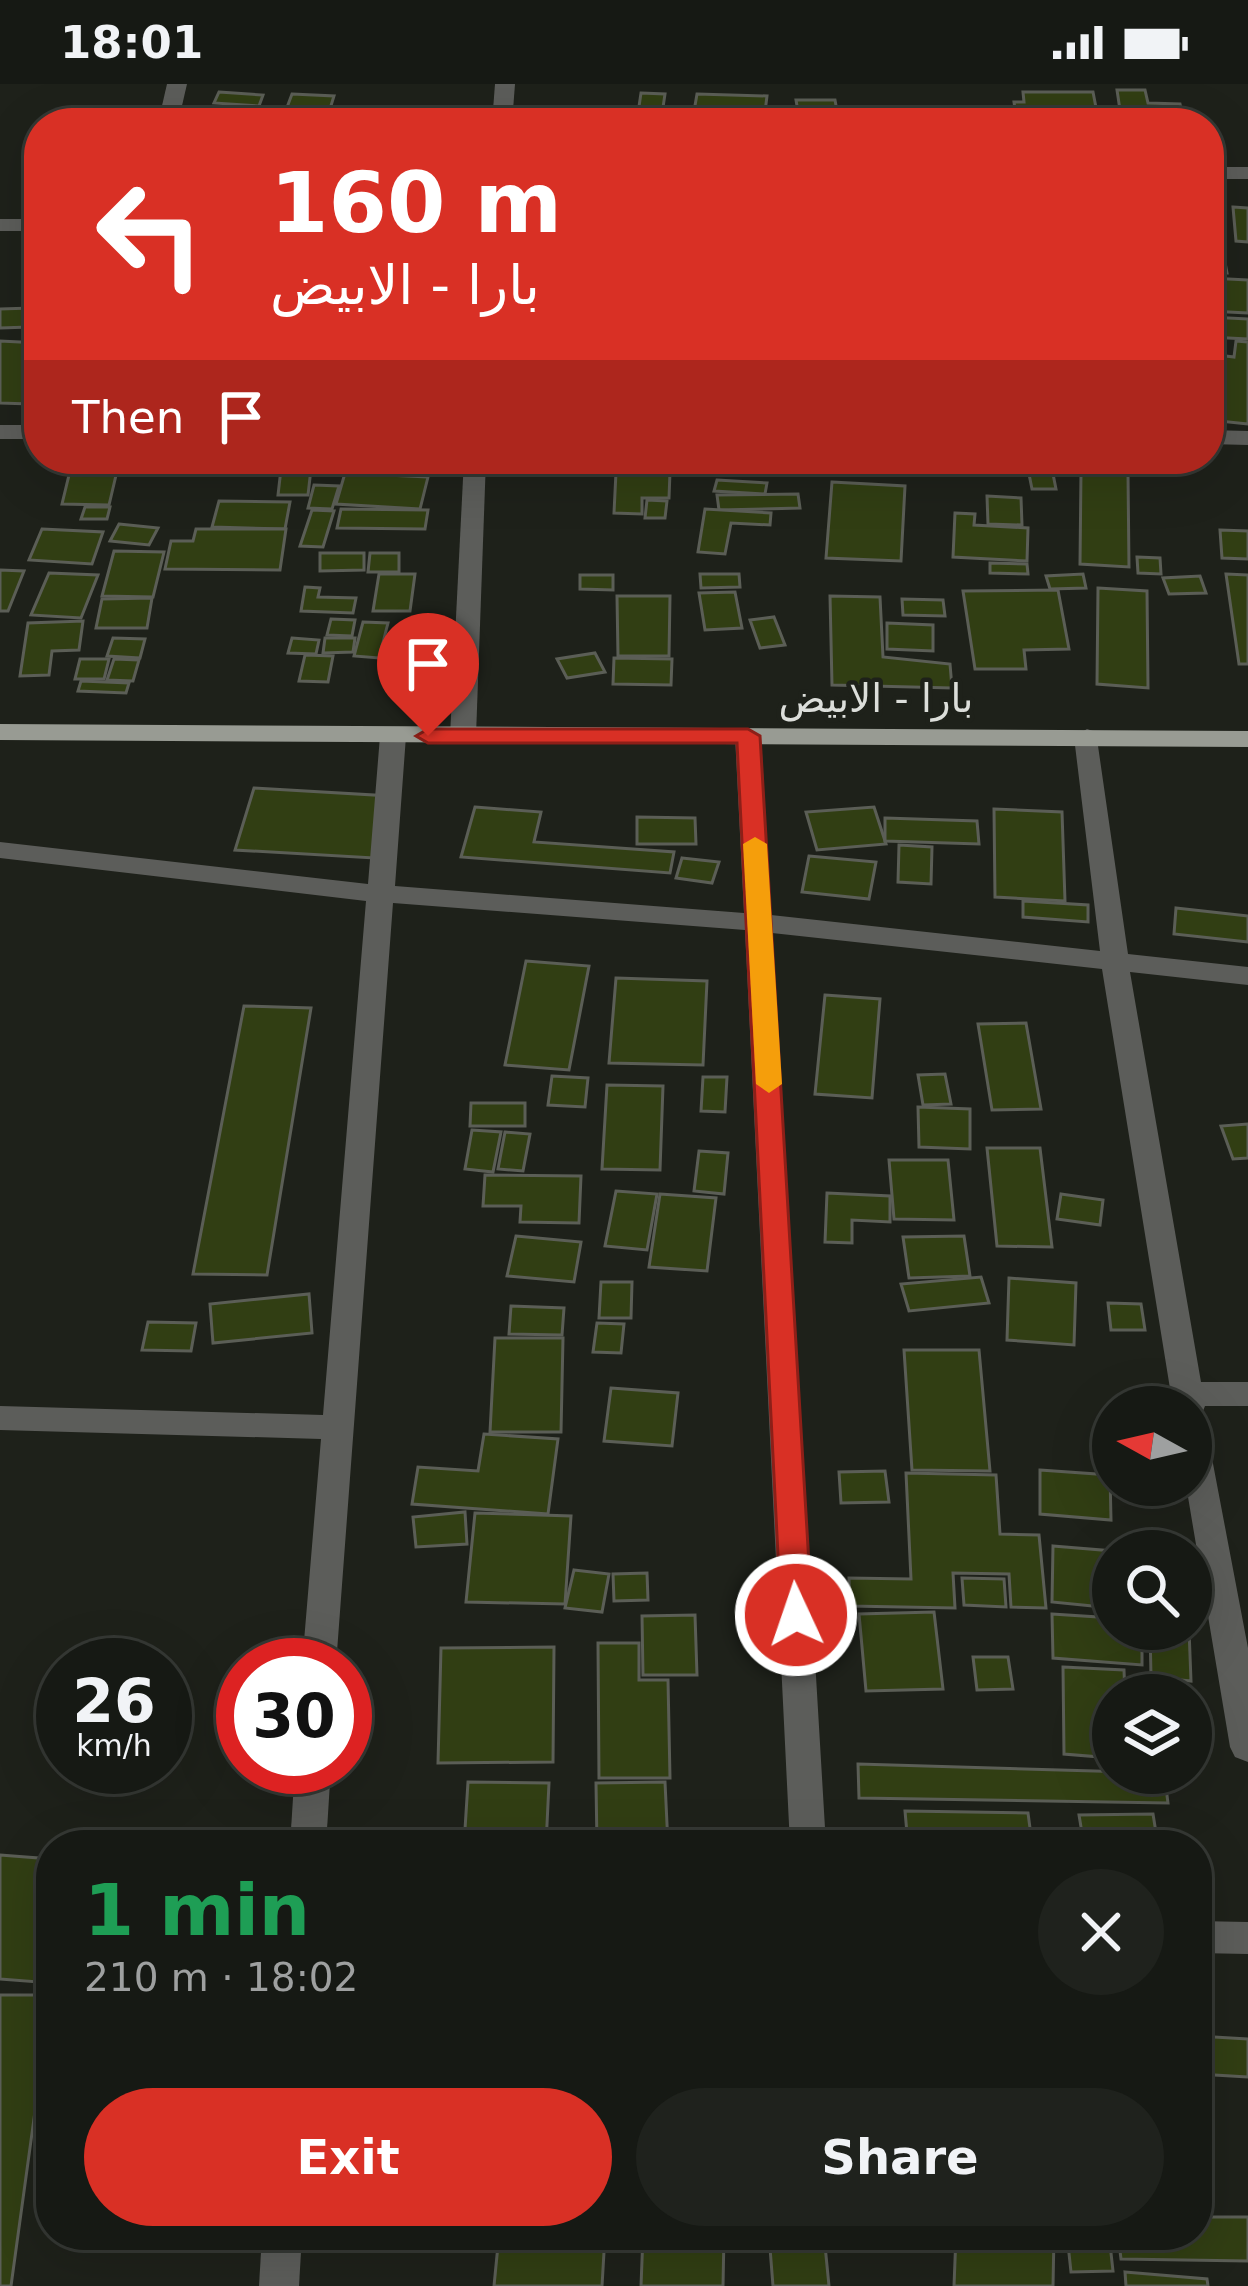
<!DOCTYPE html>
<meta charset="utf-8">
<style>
body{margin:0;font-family:"DejaVu Sans",Vazirmatn,sans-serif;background:#1f221d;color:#f1f3f6;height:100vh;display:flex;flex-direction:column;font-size:45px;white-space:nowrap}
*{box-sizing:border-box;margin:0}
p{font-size:39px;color:#9ea0a0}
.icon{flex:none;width:66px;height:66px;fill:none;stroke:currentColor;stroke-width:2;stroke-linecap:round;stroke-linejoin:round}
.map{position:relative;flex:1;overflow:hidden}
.side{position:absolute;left:36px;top:1746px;width:1176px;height:420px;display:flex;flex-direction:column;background:#161914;border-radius:48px;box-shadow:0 12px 48px #0002,0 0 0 3px #353834}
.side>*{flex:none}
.banner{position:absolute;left:24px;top:24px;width:1200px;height:366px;border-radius:48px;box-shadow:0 12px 48px #0002,0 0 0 3px #353834;background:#d93025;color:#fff;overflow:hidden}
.needle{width:78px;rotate:278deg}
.controls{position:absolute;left:1092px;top:1302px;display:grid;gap:24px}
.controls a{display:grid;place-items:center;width:120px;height:120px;border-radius:50%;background:#161914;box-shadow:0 12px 48px #0002,0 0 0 3px #353834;font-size:60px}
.speed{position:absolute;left:36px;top:1554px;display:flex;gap:24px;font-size:60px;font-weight:700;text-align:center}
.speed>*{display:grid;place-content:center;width:156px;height:156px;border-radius:50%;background:#161914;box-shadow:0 12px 48px #0002,0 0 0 3px #353834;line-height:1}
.speed small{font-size:30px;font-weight:400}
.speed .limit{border:18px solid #d22;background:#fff;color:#111}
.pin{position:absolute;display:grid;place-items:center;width:102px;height:102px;color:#fff;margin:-123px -51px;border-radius:50% 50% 50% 0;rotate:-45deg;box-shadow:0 0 12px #0007}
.pin .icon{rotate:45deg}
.me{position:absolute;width:132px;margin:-66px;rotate:357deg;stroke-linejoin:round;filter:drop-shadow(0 0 9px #0008)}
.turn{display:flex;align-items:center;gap:42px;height:252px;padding:0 48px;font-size:54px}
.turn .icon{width:156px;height:156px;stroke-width:2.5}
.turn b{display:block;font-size:84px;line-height:102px}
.then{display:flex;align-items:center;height:114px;padding:0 48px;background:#0003;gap:24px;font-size:45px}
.round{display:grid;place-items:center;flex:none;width:126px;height:126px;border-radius:63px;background:#1f221d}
.overview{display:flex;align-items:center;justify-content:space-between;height:204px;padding:0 48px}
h1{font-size:72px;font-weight:700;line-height:90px;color:#1e9e55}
.primary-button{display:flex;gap:24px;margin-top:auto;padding:24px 48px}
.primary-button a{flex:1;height:138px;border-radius:72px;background:#d93025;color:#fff;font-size:48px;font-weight:700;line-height:138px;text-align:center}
.primary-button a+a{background:#1f221d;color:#f1f3f6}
.status{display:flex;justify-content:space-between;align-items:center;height:84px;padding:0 60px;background:#161914;direction:ltr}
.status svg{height:33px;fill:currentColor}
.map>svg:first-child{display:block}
</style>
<div class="status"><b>18:01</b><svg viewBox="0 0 49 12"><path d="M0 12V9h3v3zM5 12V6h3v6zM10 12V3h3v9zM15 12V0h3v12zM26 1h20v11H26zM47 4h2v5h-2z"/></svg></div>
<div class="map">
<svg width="1248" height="2202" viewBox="0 0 1248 2202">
<rect width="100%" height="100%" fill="#1e211a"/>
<!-- building -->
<g fill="#313e13" stroke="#5b5e56" stroke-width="3">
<path d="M 1117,6 L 1145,6 L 1148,19 L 1180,20 L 1184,39 L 1138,39 L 1136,27 L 1120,26 Z"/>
<path d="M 219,8 L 263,11 L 259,22 L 214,19 Z"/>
<path d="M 1023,8 L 1093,8 L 1099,39 L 1017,39 L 1014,18 L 1024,18 Z"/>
<path d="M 641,9 L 665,10 L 662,30 L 638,29 Z"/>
<path d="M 292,10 L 334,12 L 329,28 L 286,26 Z"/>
<path d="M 697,10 L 767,12 L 764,36 L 693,33 Z"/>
<path d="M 796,16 L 835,16 L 839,38 L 800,39 Z"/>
<path d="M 289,28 L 328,29 L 325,38 L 286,36 Z"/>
<path d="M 1233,123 L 1248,124 L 1248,158 L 1236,157 Z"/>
<path d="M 1209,168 L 1223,168 L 1227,189 L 1209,189 Z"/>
<path d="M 1209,194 L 1248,196 L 1248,229 L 1209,227 Z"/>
<path d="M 31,224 L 29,243 L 0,244 L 0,225 Z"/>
<path d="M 1209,233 L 1248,235 L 1248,255 L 1209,253 Z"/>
<path d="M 0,257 L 39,259 L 39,300 L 30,320 L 0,319 Z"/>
<path d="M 1236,257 L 1248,258 L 1248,340 L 1209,336 L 1209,270 L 1234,273 Z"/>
<path d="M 281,385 L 311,385 L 308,411 L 278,411 Z"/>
<path d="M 70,387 L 117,387 L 109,421 L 62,420 Z"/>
<path d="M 616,388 L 670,388 L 669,414 L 642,414 L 642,430 L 614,429 Z"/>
<path d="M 1081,388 L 1128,390 L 1129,483 L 1080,480 Z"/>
<path d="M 345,389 L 428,393 L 420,425 L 336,420 Z"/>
<path d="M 1029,390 L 1053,390 L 1056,405 L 1032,405 Z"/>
<path d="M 717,396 L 767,399 L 765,410 L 714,407 Z"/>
<path d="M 832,398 L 905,402 L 901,477 L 826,474 Z"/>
<path d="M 314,401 L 339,402 L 332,425 L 308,424 Z"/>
<path d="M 798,410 L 800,424 L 719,426 L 717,411 Z"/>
<path d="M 987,412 L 1021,414 L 1022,441 L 988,440 Z"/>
<path d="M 647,416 L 667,417 L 665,434 L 645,434 Z"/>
<path d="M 219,417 L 290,418 L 285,445 L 212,443 Z"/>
<path d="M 85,423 L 110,423 L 107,435 L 81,435 Z"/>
<path d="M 341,425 L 428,426 L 425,445 L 337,444 Z"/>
<path d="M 705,425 L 771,429 L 770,441 L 731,439 L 725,470 L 698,468 Z"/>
<path d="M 312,426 L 334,427 L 323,463 L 300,462 Z"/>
<path d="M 955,429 L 975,430 L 974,441 L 1028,444 L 1027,477 L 953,473 Z"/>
<path d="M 119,440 L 158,444 L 149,461 L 110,457 Z"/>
<path d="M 42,445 L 103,448 L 92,480 L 29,476 Z"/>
<path d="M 196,445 L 286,445 L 280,486 L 165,485 L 171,457 L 193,457 Z"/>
<path d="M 1220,446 L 1248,447 L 1248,475 L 1222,474 Z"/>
<path d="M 114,467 L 164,468 L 153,513 L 102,512 Z"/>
<path d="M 320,469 L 364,469 L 364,486 L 320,487 Z"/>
<path d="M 370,469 L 399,469 L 399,488 L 368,488 Z"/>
<path d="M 1137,473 L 1160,474 L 1161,490 L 1138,489 Z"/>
<path d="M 990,479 L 1027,480 L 1028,490 L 990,489 Z"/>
<path d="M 0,486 L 24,487 L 8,527 L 0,527 Z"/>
<path d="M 49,489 L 98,491 L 81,534 L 31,531 Z"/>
<path d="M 379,490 L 415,490 L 410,527 L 373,527 Z"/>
<path d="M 700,490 L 739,490 L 740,503 L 701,504 Z"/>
<path d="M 1083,490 L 1086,504 L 1050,505 L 1046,492 Z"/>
<path d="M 1226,490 L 1248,491 L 1248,580 L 1239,580 Z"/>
<path d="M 580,491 L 613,491 L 613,506 L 580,505 Z"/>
<path d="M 1200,492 L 1206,509 L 1169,510 L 1163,494 Z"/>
<path d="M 305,503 L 320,504 L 318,513 L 356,514 L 353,529 L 301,527 Z"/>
<path d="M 1098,504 L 1147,507 L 1148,604 L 1097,600 Z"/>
<path d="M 1058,506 L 1069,565 L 1024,566 L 1026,585 L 975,585 L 963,507 Z"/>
<path d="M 735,508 L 742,544 L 705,546 L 699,509 Z"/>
<path d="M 617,512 L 670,512 L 669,572 L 618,572 Z"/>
<path d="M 830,512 L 880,513 L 883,573 L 950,580 L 952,604 L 832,601 Z"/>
<path d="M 152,514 L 147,544 L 96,544 L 102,515 Z"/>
<path d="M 902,515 L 943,516 L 945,532 L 903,531 Z"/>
<path d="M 774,533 L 785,561 L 760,564 L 750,536 Z"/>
<path d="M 331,535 L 355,536 L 352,552 L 327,551 Z"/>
<path d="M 83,537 L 79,566 L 52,567 L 49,591 L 20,592 L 28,539 Z"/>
<path d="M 363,538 L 388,539 L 379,574 L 354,572 Z"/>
<path d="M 887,539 L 933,541 L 933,567 L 887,565 Z"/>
<path d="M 389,550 L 419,550 L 416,598 L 385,598 Z"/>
<path d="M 113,554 L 145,555 L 140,574 L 107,572 Z"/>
<path d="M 292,554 L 319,556 L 316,570 L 288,569 Z"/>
<path d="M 325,554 L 355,554 L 353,568 L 323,569 Z"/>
<path d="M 595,569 L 605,588 L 567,594 L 557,575 Z"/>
<path d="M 305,571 L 333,572 L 328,598 L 299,597 Z"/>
<path d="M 614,574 L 672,575 L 671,601 L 613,600 Z"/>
<path d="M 80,575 L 109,575 L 104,595 L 75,595 Z"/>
<path d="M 114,575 L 139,576 L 133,597 L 107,596 Z"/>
<path d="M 81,597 L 129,599 L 126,609 L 78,607 Z"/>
<path d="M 254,704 L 390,712 L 374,774 L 235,766 Z"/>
<path d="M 475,723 L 541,728 L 534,758 L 674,768 L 670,789 L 461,773 Z"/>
<path d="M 874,723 L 886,760 L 817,766 L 806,728 Z"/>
<path d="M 994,725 L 1062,728 L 1065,817 L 995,813 Z"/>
<path d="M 637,733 L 695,734 L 696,760 L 637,760 Z"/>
<path d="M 885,734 L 977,737 L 979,760 L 885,757 Z"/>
<path d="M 899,761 L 932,763 L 931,800 L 898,798 Z"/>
<path d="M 809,772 L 876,778 L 869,815 L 802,808 Z"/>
<path d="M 682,774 L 719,778 L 712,799 L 676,794 Z"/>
<path d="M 1023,817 L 1088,821 L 1088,838 L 1023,833 Z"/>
<path d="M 1176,824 L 1248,832 L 1248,858 L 1174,850 Z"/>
<path d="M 526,877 L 589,882 L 569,986 L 505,981 Z"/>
<path d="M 616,894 L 707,897 L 703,981 L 609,979 Z"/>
<path d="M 825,911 L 880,915 L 872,1014 L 815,1010 Z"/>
<path d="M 244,922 L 311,924 L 267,1191 L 193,1190 Z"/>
<path d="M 1026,939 L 1041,1025 L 992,1026 L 978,940 Z"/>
<path d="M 945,990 L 951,1020 L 923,1021 L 918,991 Z"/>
<path d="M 552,992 L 588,994 L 585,1023 L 548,1021 Z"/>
<path d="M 703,993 L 727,993 L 725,1028 L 701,1027 Z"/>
<path d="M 607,1001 L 663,1002 L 660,1086 L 602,1085 Z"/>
<path d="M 471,1019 L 525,1019 L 525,1042 L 470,1042 Z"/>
<path d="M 918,1023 L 970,1025 L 970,1065 L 919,1063 Z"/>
<path d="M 1248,1040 L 1248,1074 L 1233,1075 L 1221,1042 Z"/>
<path d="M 472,1046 L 501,1048 L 493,1088 L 465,1085 Z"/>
<path d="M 505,1048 L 530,1050 L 523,1087 L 498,1085 Z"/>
<path d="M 987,1064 L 1040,1064 L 1052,1163 L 997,1162 Z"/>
<path d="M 699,1067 L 728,1069 L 724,1110 L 694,1107 Z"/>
<path d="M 889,1076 L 948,1076 L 954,1136 L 894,1135 Z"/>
<path d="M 485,1091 L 581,1092 L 579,1139 L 520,1138 L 521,1122 L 483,1122 Z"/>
<path d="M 616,1107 L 657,1110 L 647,1166 L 605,1162 Z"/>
<path d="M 827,1109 L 890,1112 L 890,1138 L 852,1136 L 852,1159 L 825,1158 Z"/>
<path d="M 660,1110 L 716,1114 L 707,1187 L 649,1183 Z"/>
<path d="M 1061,1110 L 1103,1116 L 1100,1141 L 1057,1135 Z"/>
<path d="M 516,1152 L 581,1158 L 574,1198 L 507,1192 Z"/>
<path d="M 964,1152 L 970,1192 L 909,1194 L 903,1153 Z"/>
<path d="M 981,1193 L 989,1219 L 909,1227 L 901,1200 Z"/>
<path d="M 1009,1194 L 1076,1199 L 1074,1261 L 1007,1256 Z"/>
<path d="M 601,1198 L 632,1198 L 631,1234 L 599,1234 Z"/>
<path d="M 309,1210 L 312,1249 L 213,1259 L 210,1220 Z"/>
<path d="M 1108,1219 L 1141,1220 L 1145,1246 L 1111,1246 Z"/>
<path d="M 511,1222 L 564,1224 L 562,1251 L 509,1250 Z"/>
<path d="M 148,1238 L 196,1239 L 191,1267 L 142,1266 Z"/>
<path d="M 597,1239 L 624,1240 L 621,1269 L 593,1268 Z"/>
<path d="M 495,1254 L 563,1254 L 561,1348 L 490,1348 Z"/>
<path d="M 904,1266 L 979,1266 L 990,1387 L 912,1386 Z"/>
<path d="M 611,1304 L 678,1309 L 672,1362 L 604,1357 Z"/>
<path d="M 484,1350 L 558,1355 L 548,1430 L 412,1420 L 418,1383 L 478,1387 Z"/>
<path d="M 1040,1386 L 1110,1391 L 1111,1436 L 1040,1430 Z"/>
<path d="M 885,1387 L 889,1418 L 841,1419 L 839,1388 Z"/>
<path d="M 906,1389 L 996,1391 L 1000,1450 L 1039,1451 L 1046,1524 L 1011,1523 L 1009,1490 L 953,1489 L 955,1524 L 850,1522 L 849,1494 L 911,1495 Z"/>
<path d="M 465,1428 L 467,1460 L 416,1463 L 413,1433 Z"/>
<path d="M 475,1429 L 571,1432 L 565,1520 L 466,1518 Z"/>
<path d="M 1053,1462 L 1113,1467 L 1113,1524 L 1052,1518 Z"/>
<path d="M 574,1486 L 609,1490 L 602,1528 L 565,1524 Z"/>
<path d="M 647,1489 L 648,1516 L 614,1517 L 613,1490 Z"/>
<path d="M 962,1494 L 1004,1495 L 1006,1523 L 964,1521 Z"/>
<path d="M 934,1528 L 943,1605 L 866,1607 L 859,1530 Z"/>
<path d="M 1052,1530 L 1113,1534 L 1113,1545 L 1142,1545 L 1142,1581 L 1053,1574 Z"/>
<path d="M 695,1531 L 697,1591 L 643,1591 L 642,1532 Z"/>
<path d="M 1150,1545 L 1189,1545 L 1191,1597 L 1151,1593 Z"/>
<path d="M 598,1559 L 639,1559 L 639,1596 L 668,1596 L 670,1694 L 599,1694 Z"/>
<path d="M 554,1563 L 553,1678 L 438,1679 L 441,1564 Z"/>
<path d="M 973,1573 L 1008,1573 L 1013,1605 L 977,1606 Z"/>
<path d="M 1063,1583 L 1124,1586 L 1125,1611 L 1113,1611 L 1113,1674 L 1064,1670 Z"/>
<path d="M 858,1680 L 1164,1689 L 1168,1719 L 859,1714 Z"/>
<path d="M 468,1698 L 549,1699 L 546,1761 L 464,1761 Z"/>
<path d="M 665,1698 L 668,1761 L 597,1761 L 596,1699 Z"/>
<path d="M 905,1727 L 1028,1729 L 1032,1759 L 908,1761 Z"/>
<path d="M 1153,1730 L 1158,1761 L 1084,1761 L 1079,1731 Z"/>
<path d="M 0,1771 L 51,1775 L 51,1899 L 0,1895 Z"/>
<path d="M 0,1911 L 51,1911 L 11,2202 L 0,2202 Z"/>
<path d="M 1197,1952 L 1248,1955 L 1248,1993 L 1198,1990 Z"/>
<path d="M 1197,2133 L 1248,2133 L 1248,2177 L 1121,2175 L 1118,2151 L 1197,2151 Z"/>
<path d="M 369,2151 L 435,2151 L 435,2156 L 369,2159 Z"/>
<path d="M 499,2151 L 605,2151 L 602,2202 L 494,2202 Z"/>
<path d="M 643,2151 L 724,2151 L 723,2202 L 641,2202 Z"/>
<path d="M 769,2151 L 824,2151 L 829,2202 L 773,2202 Z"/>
<path d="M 956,2151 L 1054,2151 L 1053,2202 L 954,2202 Z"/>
<path d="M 1067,2151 L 1109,2151 L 1113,2187 L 1071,2188 Z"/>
<path d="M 1125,2188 L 1207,2195 L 1208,2202 L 1126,2202 Z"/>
</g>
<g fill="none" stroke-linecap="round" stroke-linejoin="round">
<!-- minor -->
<g fill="#5c5d5a" fill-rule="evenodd">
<path d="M 167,0 L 187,0 L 178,39 L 158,39 Z"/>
<path d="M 495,0 L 515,0 L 512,39 L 492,39 Z"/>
<rect x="1209" y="83" width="39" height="12"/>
<rect x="0" y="135" width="39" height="12"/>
<rect x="0" y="341" width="39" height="14"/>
<path d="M 1209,346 L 1248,347 L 1248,361 L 1209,360 Z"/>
<path d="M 464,375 L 486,375 L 476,652 L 463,660 L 450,652 Z"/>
<path d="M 393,644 L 406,652 L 395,802 L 744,829 L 735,652 L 748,644 L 761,652 L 771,831 L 1100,867 L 1074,653 L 1087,645 L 1096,648 L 1128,870 L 1248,883 L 1248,901 L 1130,888 L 1201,1298 L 1248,1298 L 1248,1322 L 1205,1322 L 1203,1327 L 1248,1564 L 1248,1678 L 1235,1673 L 1230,1663 L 1186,1401 L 1191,1401 L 1191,1323 L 1173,1323 L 1102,885 L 772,849 L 826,1761 L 790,1761 L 745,846 L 393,819 L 336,1581 L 302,1581 L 321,1355 L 0,1346 L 0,1322 L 323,1331 L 366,817 L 0,774 L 0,758 L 368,800 L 380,652 Z"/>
<path d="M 295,1683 L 331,1683 L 326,1761 L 290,1761 Z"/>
<path d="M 1197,1837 L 1248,1838 L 1248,1870 L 1197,1869 Z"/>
<path d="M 262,2151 L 302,2151 L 299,2202 L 259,2202 Z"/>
</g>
<!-- major -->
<path fill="#989b93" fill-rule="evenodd" d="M 0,640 L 1248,647 L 1248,663 L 0,656 Z"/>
</g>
<!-- route -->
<path fill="#d93025" stroke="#8d1f18" stroke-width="3" d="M 748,645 L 760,652 L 812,1531 L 796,1543 L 781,1531 L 737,659 L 428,659 L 416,652 L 428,645 Z"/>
<!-- slow -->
<path fill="#f59e0b" d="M 755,753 L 767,760 L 782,1000 L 769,1009 L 756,1000 L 743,760 Z"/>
<g text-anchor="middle" stroke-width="9" stroke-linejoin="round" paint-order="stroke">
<!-- street labels -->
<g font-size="39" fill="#dcdeda" stroke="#1e211a">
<text x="876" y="628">بارا - الابيض</text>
</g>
</g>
</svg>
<div class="controls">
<a><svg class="needle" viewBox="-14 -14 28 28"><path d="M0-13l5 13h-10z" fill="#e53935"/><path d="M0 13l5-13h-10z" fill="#9ea0a0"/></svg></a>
<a><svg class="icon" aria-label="search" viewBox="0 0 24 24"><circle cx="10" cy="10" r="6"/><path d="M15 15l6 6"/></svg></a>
<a><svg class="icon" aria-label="layers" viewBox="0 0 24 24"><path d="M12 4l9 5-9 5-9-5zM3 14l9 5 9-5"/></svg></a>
</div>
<div class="speed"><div>26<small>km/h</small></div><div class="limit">30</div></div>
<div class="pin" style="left:428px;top:652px;background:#d93025"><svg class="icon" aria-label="arrive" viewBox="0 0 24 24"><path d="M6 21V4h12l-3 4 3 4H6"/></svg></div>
<svg class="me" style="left:796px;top:1531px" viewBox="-20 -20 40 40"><circle r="17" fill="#d93025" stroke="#fff" stroke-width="3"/><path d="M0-11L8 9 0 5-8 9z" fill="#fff"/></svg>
<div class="banner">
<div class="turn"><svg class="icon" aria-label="left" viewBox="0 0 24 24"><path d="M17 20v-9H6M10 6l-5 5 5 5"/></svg><div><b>160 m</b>بارا - الابيض</div></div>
<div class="then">Then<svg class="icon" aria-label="arrive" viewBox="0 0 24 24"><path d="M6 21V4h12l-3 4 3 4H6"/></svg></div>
</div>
<section class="side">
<div class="overview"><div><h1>1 min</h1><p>210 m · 18:02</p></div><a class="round"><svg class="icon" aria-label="close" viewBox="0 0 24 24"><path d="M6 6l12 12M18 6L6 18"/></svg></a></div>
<div class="primary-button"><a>Exit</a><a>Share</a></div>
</section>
</div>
